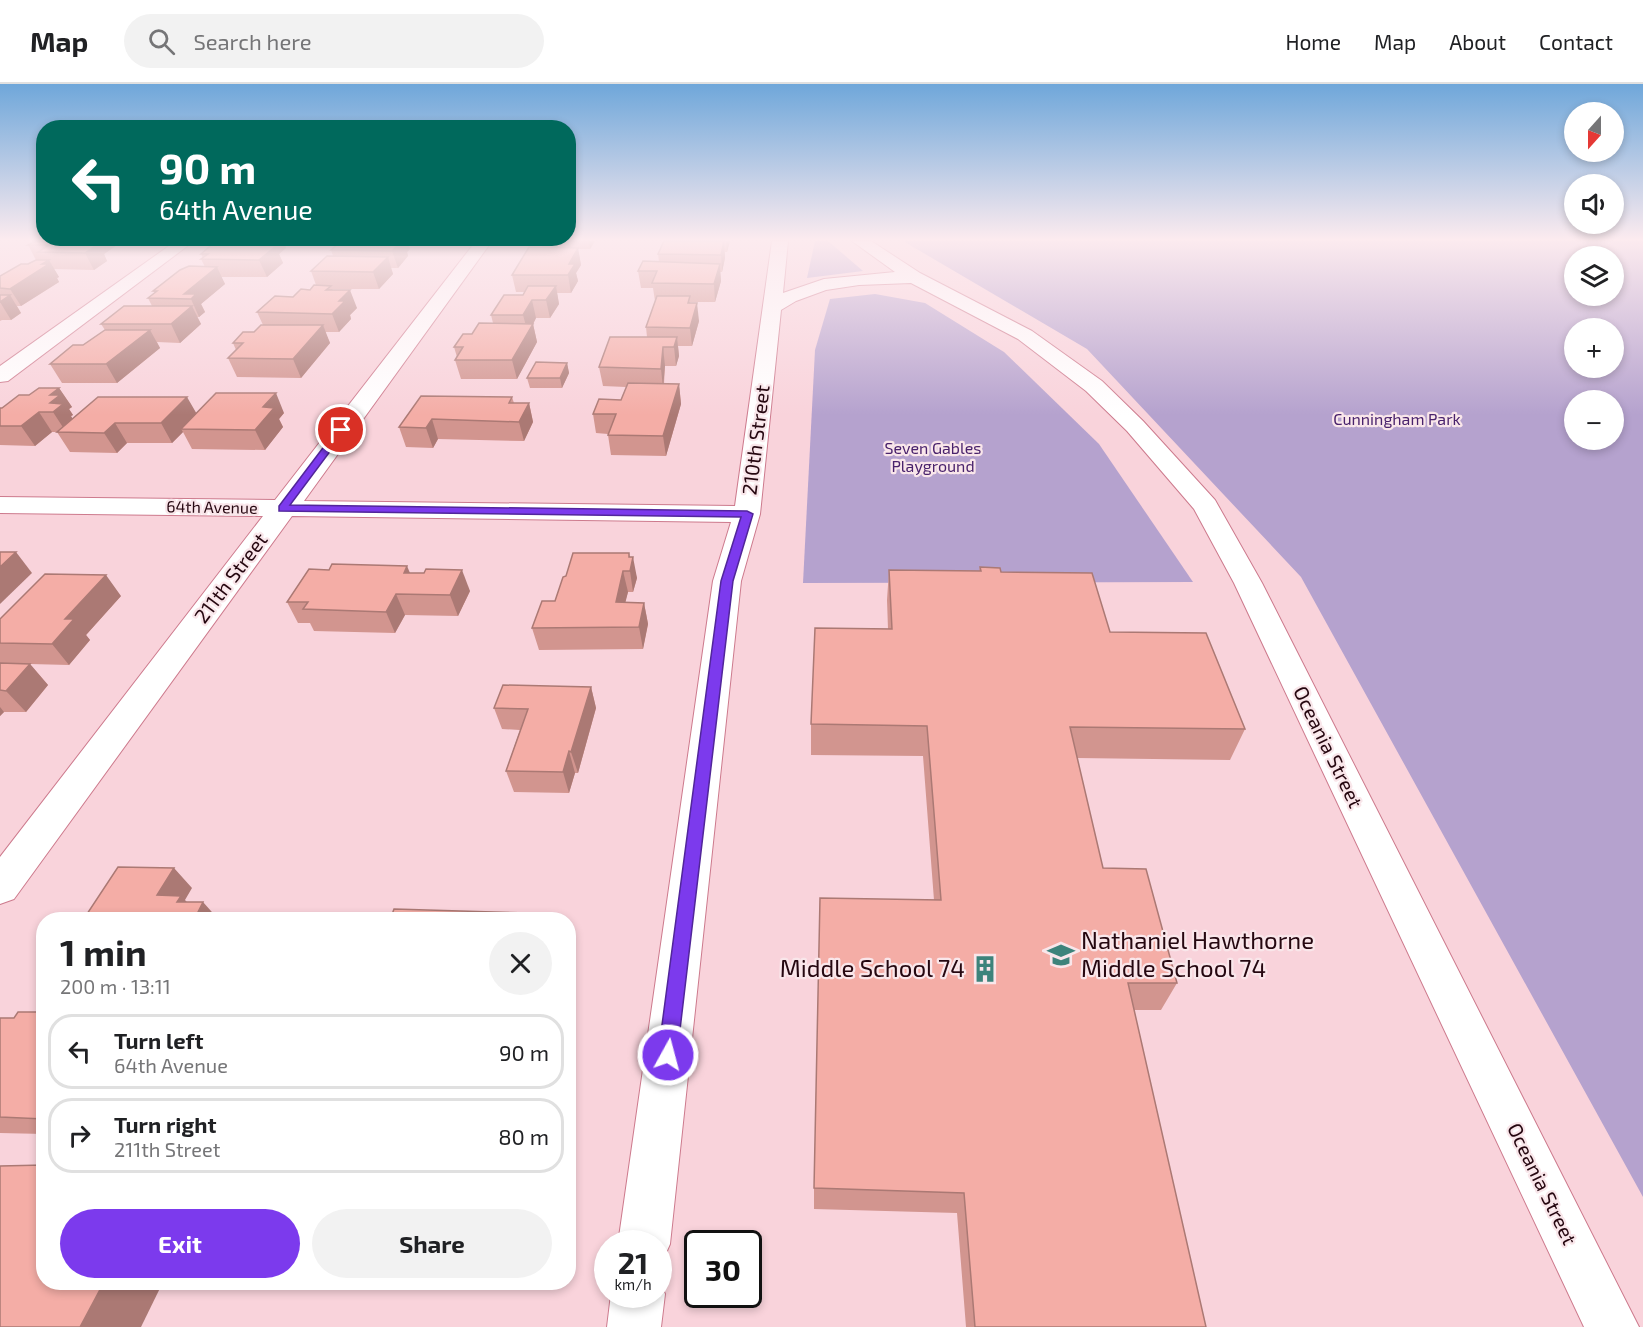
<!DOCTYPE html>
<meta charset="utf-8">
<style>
body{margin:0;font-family:"Exo 2",sans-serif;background:#f2f2f2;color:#202124;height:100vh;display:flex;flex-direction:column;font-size:22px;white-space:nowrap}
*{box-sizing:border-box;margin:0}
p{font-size:20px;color:#757577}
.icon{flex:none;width:33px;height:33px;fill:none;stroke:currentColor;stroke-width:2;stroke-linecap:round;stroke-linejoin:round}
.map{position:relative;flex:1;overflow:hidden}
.drawer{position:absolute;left:36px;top:828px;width:540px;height:378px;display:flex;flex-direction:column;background:#fff;border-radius:24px;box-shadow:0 3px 9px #0003}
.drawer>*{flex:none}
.hud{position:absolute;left:36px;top:36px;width:540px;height:126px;border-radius:24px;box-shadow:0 3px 9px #0003;background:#00695c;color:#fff;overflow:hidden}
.needle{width:39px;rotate:201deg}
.fabs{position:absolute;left:1564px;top:18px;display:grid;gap:12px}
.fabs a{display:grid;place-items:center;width:60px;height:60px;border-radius:50%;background:#fff;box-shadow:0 3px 9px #0003;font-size:30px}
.speed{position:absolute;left:594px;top:1146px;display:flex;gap:12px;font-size:30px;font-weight:700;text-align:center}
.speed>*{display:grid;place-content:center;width:78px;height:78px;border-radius:50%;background:#fff;box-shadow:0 3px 9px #0003;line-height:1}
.speed small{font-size:15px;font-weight:400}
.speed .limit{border:3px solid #111;border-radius:9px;background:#fff;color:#111}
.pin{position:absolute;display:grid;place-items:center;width:51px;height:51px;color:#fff;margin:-26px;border:3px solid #fff;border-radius:50%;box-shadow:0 2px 6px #0007}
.me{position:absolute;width:66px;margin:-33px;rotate:7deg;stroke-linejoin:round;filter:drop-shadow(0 0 4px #0008)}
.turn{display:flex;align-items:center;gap:21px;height:126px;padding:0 24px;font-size:27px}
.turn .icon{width:78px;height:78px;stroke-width:2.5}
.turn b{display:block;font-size:42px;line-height:51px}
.round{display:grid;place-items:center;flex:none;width:63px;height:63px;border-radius:32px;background:#f2f2f2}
.overview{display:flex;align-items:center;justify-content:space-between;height:102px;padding:0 24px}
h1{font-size:36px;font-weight:700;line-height:45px}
.cta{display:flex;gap:12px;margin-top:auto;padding:12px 24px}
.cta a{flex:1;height:69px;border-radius:36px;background:#7c3aed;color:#fff;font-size:24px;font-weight:700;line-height:69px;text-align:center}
.cta a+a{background:#f2f2f2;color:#202124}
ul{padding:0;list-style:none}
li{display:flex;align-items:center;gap:18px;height:75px;margin:0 12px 9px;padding:0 12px;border:3px solid #e0e0e0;border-radius:24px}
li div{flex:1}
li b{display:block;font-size:22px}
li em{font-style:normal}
header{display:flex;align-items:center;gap:36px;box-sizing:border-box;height:84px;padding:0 30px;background:#fff;border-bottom:2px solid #e0e0e0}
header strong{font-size:28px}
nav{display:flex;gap:33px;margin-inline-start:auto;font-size:21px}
.search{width:420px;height:54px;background:#f2f2f2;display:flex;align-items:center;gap:15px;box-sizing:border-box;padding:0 21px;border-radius:33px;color:#757577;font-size:22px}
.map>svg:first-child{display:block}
</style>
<header>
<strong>Map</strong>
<div class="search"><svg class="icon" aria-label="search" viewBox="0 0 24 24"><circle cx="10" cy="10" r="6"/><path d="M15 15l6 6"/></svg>Search here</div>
<nav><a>Home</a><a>Map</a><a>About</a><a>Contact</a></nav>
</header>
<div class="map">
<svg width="1643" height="1243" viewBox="0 0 1643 1243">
<rect width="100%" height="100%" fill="#f9d3db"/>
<!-- green -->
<g fill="#b5a2ce" fill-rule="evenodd">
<path d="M 815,157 L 828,157 L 863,187 L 807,194 Z"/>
<path d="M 903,157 L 1643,157 L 1643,1113 L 1301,493 L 1087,265 ZM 1575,172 L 1614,172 L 1614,212 L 1575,212 ZM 1575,244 L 1614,244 L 1614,284 L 1575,284 ZM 1575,316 L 1614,316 L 1614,356 L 1575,356 Z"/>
<path d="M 875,210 L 925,219 L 1004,268 L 1099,360 L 1193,498 L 803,499 L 815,266 L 830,215 Z"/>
</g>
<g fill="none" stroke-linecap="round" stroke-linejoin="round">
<defs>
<g id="street">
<path d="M 176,157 L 194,157 L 8,297 L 0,298 L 0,282 Z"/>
<path d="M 476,157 L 492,157 L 304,417 L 735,422 L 772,157 L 788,157 L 783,209 L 824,195 L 895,188 L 852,157 L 871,157 L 920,189 L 1032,247 L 1102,297 L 1143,337 L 1215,416 L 1262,499 L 1639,1243 L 1584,1243 L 1234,499 L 1194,425 L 1127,347 L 1086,307 L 1018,255 L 911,199 L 859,201 L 826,206 L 796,217 L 781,226 L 760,430 L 741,497 L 670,1160 L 662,1178 L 658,1180 L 658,1160 L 618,1160 L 713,497 L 731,438 L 292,432 L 14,815 L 0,820 L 0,773 L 263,432 L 0,429 L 0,413 L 275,416 Z"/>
<path d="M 658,1195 L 665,1210 L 661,1243 L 607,1243 L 611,1210 L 658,1210 Z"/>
</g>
</defs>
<!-- street casing -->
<use href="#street" stroke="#cd7a8d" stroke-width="2"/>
<!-- street -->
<use href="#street" fill="#fff" fill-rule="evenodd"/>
</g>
<!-- wall -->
<g fill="#d2958f">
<path d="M 216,157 L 300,157 L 299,158 L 284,158 L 286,164 L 279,170 L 283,179 L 267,193 L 221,193 L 225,200 L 201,220 L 205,228 L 199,233 L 197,233 L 201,240 L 180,259 L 157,258 L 160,264 L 117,299 L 62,299 L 50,280 L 83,261 L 105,246 L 101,240 L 152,222 L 148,214 L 155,209 L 153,207 L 205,183 L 201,175 L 203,174 L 201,170 Z"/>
<path d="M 362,157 L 422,157 L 421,158 L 408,158 L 410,165 L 407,168 L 408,172 L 398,184 L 391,184 L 393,190 L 379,205 L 332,205 L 333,206 L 357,224 L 350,231 L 351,235 L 339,248 L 325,248 L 330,259 L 301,294 L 237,293 L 228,274 L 236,266 L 233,259 L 254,248 L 263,241 L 257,228 L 310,206 L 316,201 L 311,187 L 333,172 L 331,166 Z"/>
<path d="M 541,157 L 595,157 L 590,165 L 578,165 L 581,181 L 576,189 L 578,197 L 571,209 L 557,209 L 559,220 L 550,234 L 536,234 L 533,240 L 537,258 L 517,295 L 461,295 L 455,276 L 457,273 L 454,263 L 472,250 L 493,239 L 491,231 L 523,211 L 524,208 L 516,208 L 512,191 L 542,163 Z"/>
<path d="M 666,157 L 730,157 L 727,168 L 725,168 L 725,174 L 722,188 L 720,188 L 721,197 L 715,218 L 690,218 L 699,237 L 692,262 L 678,262 L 679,272 L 676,282 L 665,282 L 664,300 L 679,300 L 681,320 L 666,372 L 611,371 L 608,351 L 608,350 L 596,349 L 593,330 L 621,316 L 626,303 L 603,302 L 599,283 L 647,253 L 646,243 L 655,217 L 653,204 L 641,204 L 638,187 L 659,178 L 658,170 Z"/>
<path d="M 120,159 L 104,170 L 107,177 L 94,186 L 54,185 L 59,193 L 57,194 L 59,198 L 21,222 L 17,222 L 21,229 L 11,236 L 2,236 L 0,237 L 0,192 L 36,176 L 28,161 Z"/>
<path d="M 567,279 L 569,289 L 562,304 L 530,304 L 527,294 Z"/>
<path d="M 59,304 L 72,323 L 69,325 L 73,331 L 71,332 L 72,335 L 196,329 L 284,329 L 279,335 L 283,343 L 265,366 L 192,365 L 183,348 L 172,359 L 127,359 L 117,369 L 70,368 L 57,348 L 58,348 L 52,348 L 35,362 L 0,361 L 0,324 L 2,324 L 29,311 Z"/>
<path d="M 512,313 L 514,319 L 529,319 L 533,338 L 524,357 L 438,355 L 433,364 L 406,363 L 399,343 Z"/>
<path d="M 630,473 L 637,494 L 633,508 L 628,508 L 625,518 L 644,519 L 648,540 L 643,565 L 539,566 L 532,544 L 555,517 L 566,492 Z"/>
<path d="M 980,483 L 1001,488 L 1110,548 L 1245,645 L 1230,676 L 1077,674 L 1103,784 L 1177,899 L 1161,926 L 1134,926 L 1206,1243 L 966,1243 L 957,1129 L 814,1125 L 814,1104 L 934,816 L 923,672 L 811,671 L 811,640 L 888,545 L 887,516 L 889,486 L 979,487 Z"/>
<path d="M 410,489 L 470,507 L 458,532 L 405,531 L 395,549 L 314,547 L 310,539 L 298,539 L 287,518 Z"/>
<path d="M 121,512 L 86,551 L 90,556 L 69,581 L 30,580 L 48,601 L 26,628 L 4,628 L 0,632 L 0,535 Z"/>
<path d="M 591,603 L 596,624 L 578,689 L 575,689 L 569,709 L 514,708 L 506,687 L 520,646 L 502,645 L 494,624 Z"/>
<path d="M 44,928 L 44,1050 L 0,1049 L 0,934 L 14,934 Z"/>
<path d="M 275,1198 L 427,1198 L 425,1205 Z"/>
</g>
<!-- shaded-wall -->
<g fill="#ab7974">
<path d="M 90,157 L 119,157 L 120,159 L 104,170 L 107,177 L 94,186 L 85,169 L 84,160 Z"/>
<path d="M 268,157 L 283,157 L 286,164 L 279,170 L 283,179 L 267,193 L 259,176 L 261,162 Z"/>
<path d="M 398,157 L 407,157 L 410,165 L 407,168 L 408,172 L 398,184 L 392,167 Z"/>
<path d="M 566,157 L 570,157 L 571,165 L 569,169 Z"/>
<path d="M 589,157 L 595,157 L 590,165 Z"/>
<path d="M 724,157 L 725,174 L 722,188 L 721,171 Z"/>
<path d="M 726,157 L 730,157 L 727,168 Z"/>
<path d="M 578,164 L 581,181 L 576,189 L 578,197 L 571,209 L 568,191 L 569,180 Z"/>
<path d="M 388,173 L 393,190 L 379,205 L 373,188 Z"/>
<path d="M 49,176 L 59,193 L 57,194 L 59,198 L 21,222 L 10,205 Z"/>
<path d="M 720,180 L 721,197 L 715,218 L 714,200 Z"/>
<path d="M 217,183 L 225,200 L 201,220 L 205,228 L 199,233 L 191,215 L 184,210 Z"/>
<path d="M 556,202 L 559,220 L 550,234 L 546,216 Z"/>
<path d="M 350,206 L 357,224 L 350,231 L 351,235 L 339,248 L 332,230 L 339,217 Z"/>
<path d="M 10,211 L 21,229 L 11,236 L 0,218 Z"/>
<path d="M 532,216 L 536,234 L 533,240 L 537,258 L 517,295 L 512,276 L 528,249 L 523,231 Z"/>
<path d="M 697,219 L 699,237 L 692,262 L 690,244 Z"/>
<path d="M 192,222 L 201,240 L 180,259 L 171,240 Z"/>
<path d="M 323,241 L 330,259 L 301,294 L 293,275 Z"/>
<path d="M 150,246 L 160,264 L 117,299 L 106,280 Z"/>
<path d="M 677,253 L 679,272 L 676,282 L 674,263 Z"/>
<path d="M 663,263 L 665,282 L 663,304 L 661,285 Z"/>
<path d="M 567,279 L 569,289 L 562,304 L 560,294 Z"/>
<path d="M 679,300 L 681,320 L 666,372 L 663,352 Z"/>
<path d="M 59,304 L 72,323 L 69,325 L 73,331 L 71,332 L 75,339 L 66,348 L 53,328 L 50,319 L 50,311 Z"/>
<path d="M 276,309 L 284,329 L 279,335 L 283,343 L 265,366 L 255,346 L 263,323 Z"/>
<path d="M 187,313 L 198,332 L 181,345 L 183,348 L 172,359 L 161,339 Z"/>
<path d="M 529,319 L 533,338 L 524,357 L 519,338 Z"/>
<path d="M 39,328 L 52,348 L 35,362 L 21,342 Z"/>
<path d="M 432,335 L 438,355 L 433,364 L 426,344 Z"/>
<path d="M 115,339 L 127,359 L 117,369 L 104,349 Z"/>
<path d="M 16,468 L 32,489 L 0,520 L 0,478 Z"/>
<path d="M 629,469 L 631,480 L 633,473 L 637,494 L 633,508 L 630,487 Z"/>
<path d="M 407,482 L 416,503 L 404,489 Z"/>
<path d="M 462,486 L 470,507 L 458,532 L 450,511 Z"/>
<path d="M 623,487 L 628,508 L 620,540 L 616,518 Z"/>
<path d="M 106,491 L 121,512 L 86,551 L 90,556 L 69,581 L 52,560 L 65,535 Z"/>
<path d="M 396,510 L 405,531 L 395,549 L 386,528 Z"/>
<path d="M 644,519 L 648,540 L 643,565 L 639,543 Z"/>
<path d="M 30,580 L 48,601 L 26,628 L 6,607 Z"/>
<path d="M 591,603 L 596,624 L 578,689 L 571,668 Z"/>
<path d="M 0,623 L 4,628 L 0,632 Z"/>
<path d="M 569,667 L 575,689 L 569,709 L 563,688 Z"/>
<path d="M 174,784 L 192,804 L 185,816 L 197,829 L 203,818 L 219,836 L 193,836 L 157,811 Z"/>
<path d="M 528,829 L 531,836 L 526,836 Z"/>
<path d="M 104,1198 L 163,1198 L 141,1243 L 80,1243 Z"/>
<path d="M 417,1198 L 427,1198 L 425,1205 Z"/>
</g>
<!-- building -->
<g fill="#f4ada6" stroke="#ab7974" stroke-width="1.5">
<path d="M 35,157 L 90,157 L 84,160 L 98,160 L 85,169 L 38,168 L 49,161 L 28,161 Z"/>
<path d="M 216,157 L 268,157 L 261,162 L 276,162 L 259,176 L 201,175 L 208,170 L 201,170 Z"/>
<path d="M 341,157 L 361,158 L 362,157 L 402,157 L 392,167 L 331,166 Z"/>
<path d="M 664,157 L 724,157 L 721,171 L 658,170 Z"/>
<path d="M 529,163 L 578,164 L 569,180 L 575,180 L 568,191 L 512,191 Z"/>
<path d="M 327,172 L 388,173 L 373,188 L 311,187 Z"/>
<path d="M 36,176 L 49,176 L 42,180 L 49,180 L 10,205 L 0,204 L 0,192 L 21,180 L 28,180 Z"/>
<path d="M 643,177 L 720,180 L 714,200 L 652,199 L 657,187 L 638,187 Z"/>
<path d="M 189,182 L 217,183 L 184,210 L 196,210 L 191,215 L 148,214 L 157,207 L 153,207 L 180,186 Z"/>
<path d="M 314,201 L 331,202 L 326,206 L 350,206 L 339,217 L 345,217 L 332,230 L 257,228 L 275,212 L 293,213 L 301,205 L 310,206 Z"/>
<path d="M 528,202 L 556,202 L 546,216 L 532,216 L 523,231 L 491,231 L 504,211 L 523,211 Z"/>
<path d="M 0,211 L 10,211 L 0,218 Z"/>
<path d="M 657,212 L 690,212 L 688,219 L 697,219 L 690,244 L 646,243 Z"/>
<path d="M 124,222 L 192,222 L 171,240 L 101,240 Z"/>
<path d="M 479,239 L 533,240 L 512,276 L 455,276 L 463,263 L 454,263 L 463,250 L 472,250 Z"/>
<path d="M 261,241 L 323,241 L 293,275 L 228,274 L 243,259 L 233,259 L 243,248 L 254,248 Z"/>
<path d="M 105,246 L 150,246 L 106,280 L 50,280 L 73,261 L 83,261 Z"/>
<path d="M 610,253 L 677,253 L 674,263 L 663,263 L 661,285 L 599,283 Z"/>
<path d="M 536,278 L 567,279 L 560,294 L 527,294 Z"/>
<path d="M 628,299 L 679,300 L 663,352 L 608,351 L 616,330 L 593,330 L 599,315 L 621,316 Z"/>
<path d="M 39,304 L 59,304 L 50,311 L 60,311 L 50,319 L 63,320 L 53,328 L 39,328 L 21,342 L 0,342 L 0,324 L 2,324 L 19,311 L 29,311 Z"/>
<path d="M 216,309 L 276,309 L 263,323 L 274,324 L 255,346 L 181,345 Z"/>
<path d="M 421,312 L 512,313 L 509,319 L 529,319 L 519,338 L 432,335 L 426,344 L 399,343 Z"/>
<path d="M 98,313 L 187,313 L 161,339 L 115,339 L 104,349 L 57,348 Z"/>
<path d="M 0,468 L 16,468 L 0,483 Z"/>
<path d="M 573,469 L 629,469 L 629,473 L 633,473 L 630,487 L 623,487 L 616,518 L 644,519 L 639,543 L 532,544 L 542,517 L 555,517 L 563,493 L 566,492 Z"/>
<path d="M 332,480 L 407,482 L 404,489 L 424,489 L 426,485 L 462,486 L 450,511 L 396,510 L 386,528 L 303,525 L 308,518 L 287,518 L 309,485 L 329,486 Z"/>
<path d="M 980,483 L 1000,484 L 1001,488 L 1092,489 L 1110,548 L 1206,549 L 1245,645 L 1070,643 L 1103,784 L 1146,785 L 1177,899 L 1128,899 L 1206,1243 L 975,1243 L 964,1109 L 814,1104 L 820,814 L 941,816 L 927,642 L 811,640 L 815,544 L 892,545 L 889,486 L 981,487 Z"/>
<path d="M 45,490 L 106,491 L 65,535 L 74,535 L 52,560 L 0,559 L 0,535 Z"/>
<path d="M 0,579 L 30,580 L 6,607 L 0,606 Z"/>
<path d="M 503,601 L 591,603 L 571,668 L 569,667 L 563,688 L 506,687 L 528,625 L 494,624 Z"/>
<path d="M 118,783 L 174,784 L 157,811 L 181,812 L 177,818 L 203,818 L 194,836 L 83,836 Z"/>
<path d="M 394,825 L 528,829 L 526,836 L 390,836 Z"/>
<path d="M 18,928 L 44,928 L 44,1035 L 0,1033 L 0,934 L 14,934 Z"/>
<path d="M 44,1081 L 44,1198 L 104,1198 L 80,1243 L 0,1243 L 0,1082 Z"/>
</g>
<!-- sky -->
<linearGradient id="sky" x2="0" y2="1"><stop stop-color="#6fa7da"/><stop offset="0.47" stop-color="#fcebef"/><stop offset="1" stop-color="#fcebef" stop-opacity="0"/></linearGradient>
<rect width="1643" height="331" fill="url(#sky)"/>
<!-- route -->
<path fill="#7c3aed" stroke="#51269a" stroke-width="1.5" d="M 341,343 L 346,346 L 290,421 L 747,427 L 753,430 L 733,497 L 677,971 L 674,978 L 668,980 L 661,978 L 658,971 L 721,497 L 741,433 L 279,427 L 279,422 L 338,344 Z"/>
<!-- icons -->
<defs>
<symbol id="school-bare" viewBox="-9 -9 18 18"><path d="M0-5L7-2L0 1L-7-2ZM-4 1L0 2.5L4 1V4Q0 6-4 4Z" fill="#3d837b" stroke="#f9e6ea" stroke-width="2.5" paint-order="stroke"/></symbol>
<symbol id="building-bare" viewBox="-9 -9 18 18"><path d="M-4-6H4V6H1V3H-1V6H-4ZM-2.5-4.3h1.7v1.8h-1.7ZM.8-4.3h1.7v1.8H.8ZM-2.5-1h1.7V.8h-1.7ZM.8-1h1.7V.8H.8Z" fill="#3d837b" stroke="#f9e6ea" stroke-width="2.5" paint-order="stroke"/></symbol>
</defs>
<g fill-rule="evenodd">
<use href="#school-bare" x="1042" y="852" width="38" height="38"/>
<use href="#building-bare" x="966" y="866" width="38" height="38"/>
</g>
<g text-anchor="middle" stroke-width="4.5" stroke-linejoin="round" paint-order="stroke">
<!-- far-park labels -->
<g font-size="16" fill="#49226c" stroke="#f9e6ea">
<text x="1397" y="341">Cunningham Park</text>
<text x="933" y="370">Seven Gables<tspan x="933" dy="18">Playground</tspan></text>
</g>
<!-- far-street labels -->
<g font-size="16" fill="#250710" stroke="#f9e6ea">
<text transform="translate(212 423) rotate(1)" y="6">64th Avenue</text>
</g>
<!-- street labels -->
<g font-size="20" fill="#250710" stroke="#f9e6ea">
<text transform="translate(756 356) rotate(-83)" y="7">210th Street</text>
<text transform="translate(231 494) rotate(-53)" y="7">211th Street</text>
<text transform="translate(1328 663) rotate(64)" y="7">Oceania Street</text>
<text transform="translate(1542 1100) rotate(64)" y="7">Oceania Street</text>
</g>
<!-- near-poi labels -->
<g font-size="24" fill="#250710" stroke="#f9e6ea" text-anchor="start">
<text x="1081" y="865">Nathaniel Hawthorne<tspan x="1081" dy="28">Middle School 74</tspan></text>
<text x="965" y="893" text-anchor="end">Middle School 74</text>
</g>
</g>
</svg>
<div class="fabs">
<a><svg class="needle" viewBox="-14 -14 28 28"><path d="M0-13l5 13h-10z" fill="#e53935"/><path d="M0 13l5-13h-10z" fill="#757577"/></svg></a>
<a><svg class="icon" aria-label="sound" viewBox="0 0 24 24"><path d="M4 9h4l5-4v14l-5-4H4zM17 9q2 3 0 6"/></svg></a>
<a><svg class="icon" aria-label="layers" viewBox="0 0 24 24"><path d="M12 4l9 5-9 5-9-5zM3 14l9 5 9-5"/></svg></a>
<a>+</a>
<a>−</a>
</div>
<div class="speed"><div>21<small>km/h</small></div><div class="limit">30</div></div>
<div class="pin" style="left:341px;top:346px;background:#d93025"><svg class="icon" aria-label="arrive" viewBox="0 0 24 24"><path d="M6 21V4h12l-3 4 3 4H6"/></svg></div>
<svg class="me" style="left:668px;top:971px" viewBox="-20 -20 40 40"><circle r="17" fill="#7c3aed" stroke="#fff" stroke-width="3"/><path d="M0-11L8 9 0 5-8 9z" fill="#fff"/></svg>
<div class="hud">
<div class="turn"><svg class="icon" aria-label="left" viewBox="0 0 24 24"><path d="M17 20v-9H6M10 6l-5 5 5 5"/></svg><div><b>90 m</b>64th Avenue</div></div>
</div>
<section class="drawer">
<div class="overview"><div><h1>1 min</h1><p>200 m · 13:11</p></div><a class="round"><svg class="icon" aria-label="close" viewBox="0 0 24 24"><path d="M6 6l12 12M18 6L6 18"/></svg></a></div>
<ul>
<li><svg class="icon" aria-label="left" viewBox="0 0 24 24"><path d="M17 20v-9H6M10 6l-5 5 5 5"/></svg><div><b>Turn left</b><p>64th Avenue</p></div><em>90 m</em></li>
<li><svg class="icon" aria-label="right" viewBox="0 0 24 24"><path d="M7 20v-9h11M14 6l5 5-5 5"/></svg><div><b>Turn right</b><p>211th Street</p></div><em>80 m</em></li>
</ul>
<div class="cta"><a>Exit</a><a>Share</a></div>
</section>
</div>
